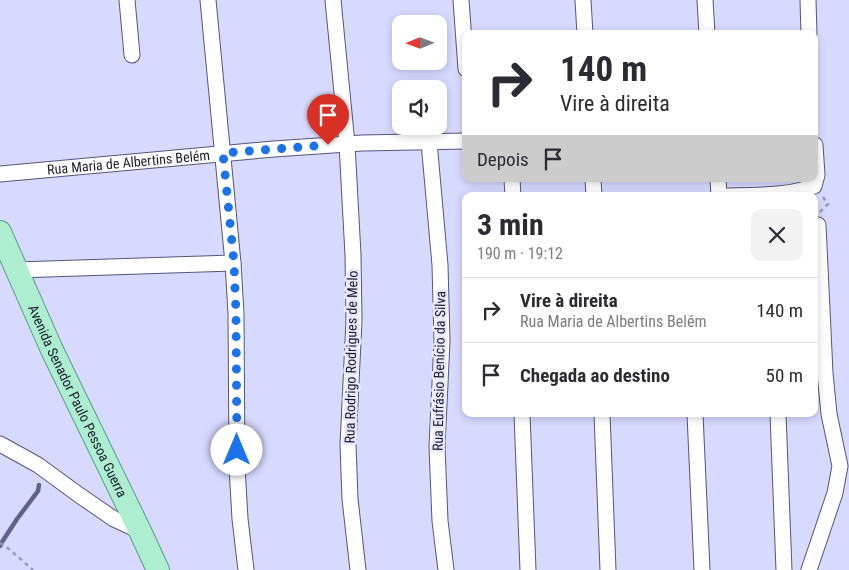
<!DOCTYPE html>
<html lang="pt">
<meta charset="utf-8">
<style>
body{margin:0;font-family:"Roboto Condensed",sans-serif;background:#f2f2f3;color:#2b2b33;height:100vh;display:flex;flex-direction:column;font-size:19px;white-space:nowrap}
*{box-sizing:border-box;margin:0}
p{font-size:16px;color:#7c7c81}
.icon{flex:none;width:28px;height:28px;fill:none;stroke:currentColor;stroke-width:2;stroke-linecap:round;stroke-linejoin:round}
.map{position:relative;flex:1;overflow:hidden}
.sheet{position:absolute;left:462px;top:192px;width:356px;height:225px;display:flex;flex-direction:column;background:#fff;border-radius:10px;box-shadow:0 2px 8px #0003}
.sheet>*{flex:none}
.hud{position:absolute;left:462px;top:30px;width:356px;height:152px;border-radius:10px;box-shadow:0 2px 8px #0003;background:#fff;color:#2b2b33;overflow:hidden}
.needle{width:32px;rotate:269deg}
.tools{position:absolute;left:392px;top:15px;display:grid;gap:10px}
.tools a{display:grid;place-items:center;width:55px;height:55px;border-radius:10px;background:#fff;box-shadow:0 2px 8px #0003;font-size:25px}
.pin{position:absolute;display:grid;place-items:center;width:42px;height:42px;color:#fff;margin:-51px -21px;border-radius:50% 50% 50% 0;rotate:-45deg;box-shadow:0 0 5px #0007}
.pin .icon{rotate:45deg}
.me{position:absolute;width:55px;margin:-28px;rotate:0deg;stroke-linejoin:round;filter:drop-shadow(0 0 4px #0008)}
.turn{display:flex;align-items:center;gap:18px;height:105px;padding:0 15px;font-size:22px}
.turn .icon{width:65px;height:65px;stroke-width:2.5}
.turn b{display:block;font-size:35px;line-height:42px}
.then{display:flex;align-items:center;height:48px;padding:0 15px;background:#0003;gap:10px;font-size:19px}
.round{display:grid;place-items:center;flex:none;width:52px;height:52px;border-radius:10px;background:#f2f2f3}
.summary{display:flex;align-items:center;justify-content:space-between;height:85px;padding:0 15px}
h1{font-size:30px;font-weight:700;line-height:38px}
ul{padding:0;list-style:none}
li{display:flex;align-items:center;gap:15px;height:65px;padding:0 15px;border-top:1px solid #e1e1e2}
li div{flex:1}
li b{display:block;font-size:19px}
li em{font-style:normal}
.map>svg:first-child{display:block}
</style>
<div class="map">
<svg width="849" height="570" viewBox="0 0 849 570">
<rect width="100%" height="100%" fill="#d7d9ff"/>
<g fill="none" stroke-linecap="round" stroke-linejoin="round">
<!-- stream -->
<g stroke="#616190" stroke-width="4.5">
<path d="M 2,542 L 17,519 L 38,491 L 39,485"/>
<path d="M 0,546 L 1,545"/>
</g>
<defs>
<g id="street">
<path d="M 127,0 L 132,55"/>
<path d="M 208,0 L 233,263 L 236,313 L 237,467 L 240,519 L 246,570"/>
<path d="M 333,0 L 347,144 L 353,255 L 354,320 L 348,445 L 350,499 L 358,570"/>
<path d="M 461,0 L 466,69"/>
<path d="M 583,0 L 585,34"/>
<path d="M 705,0 L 707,34"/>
<path d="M 808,0 L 809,34"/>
<path d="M 429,142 L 440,265 L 442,341 L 437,447 L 440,521 L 446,570"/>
<path id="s1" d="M 0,174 L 274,149 L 362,143 L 466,141"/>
<path d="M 512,179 L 513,196"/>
<path d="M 593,179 L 594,196"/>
<path d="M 718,179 L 719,196"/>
<path d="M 721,196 C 749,195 788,197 814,186 L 817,175 L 815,145"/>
<path d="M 17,270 L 233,263"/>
<path d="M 522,414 L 528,570"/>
<path d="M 602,414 L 608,570"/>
<path d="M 695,414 L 702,570"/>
<path d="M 778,414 L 784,570"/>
<path d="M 0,444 L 38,465 L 79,495 L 114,519 L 140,531"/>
<path d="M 809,570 L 835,493 L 840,466 L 829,414 L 825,373 L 818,225"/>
</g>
<g id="primary">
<path id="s2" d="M 0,232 L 52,350 L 140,531 L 158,570"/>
</g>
</defs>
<!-- street casing -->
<use href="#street" stroke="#54557d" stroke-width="17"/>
<!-- primary casing -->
<use href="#primary" stroke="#579d84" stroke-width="24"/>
<!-- path -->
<g stroke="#999ab9" stroke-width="2.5" stroke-dasharray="4 4" stroke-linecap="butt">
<path d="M 820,212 L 828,204 L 823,197"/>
<path d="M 0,543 L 9,549 L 33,570"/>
</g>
<!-- street -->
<use href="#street" stroke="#fff" stroke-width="15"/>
<!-- primary -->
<use href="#primary" stroke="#adeed1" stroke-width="22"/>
</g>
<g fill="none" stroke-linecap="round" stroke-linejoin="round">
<!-- route -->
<path stroke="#1a73e8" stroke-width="9" stroke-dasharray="0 16.2" d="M 237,450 L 236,313 L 234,263 L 223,153 L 328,145"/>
</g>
<g text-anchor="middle" stroke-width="5" stroke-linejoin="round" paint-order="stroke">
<!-- street labels -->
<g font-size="14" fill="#1c1c2d" stroke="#e7e8fb">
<text dy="5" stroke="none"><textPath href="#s1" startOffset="129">Rua Maria de Albertins Belém</textPath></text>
<text transform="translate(351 357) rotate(-89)" y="5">Rua Rodrigo Rodrigues de Melo</text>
<text transform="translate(439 371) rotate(-89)" y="5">Rua Eufrásio Benício da Silva</text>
<text dy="5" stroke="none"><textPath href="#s2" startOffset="186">Avenida Senador Paulo Pessoa Guerra</textPath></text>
</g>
</g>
</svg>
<div class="tools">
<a><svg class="needle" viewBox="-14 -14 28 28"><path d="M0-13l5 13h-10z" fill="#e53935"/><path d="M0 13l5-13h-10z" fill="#7c7c81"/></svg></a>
<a><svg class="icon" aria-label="sound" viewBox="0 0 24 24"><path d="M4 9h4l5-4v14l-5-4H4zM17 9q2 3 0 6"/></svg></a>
</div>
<div class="pin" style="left:328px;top:145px;background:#d93025"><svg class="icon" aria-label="arrive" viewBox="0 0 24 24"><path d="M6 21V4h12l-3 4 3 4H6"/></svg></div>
<svg class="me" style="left:237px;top:450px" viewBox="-20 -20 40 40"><circle r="19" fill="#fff"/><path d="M0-13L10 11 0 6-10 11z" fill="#1a73e8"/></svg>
<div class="hud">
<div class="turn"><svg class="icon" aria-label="right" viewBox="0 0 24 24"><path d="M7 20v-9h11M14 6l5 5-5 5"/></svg><div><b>140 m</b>Vire à direita</div></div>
<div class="then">Depois<svg class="icon" aria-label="arrive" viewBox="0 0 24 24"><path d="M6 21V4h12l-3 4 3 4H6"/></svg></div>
</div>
<section class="sheet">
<div class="summary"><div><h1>3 min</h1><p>190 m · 19:12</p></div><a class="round"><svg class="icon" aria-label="close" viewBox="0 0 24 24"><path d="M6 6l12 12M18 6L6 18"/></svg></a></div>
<ul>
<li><svg class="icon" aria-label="right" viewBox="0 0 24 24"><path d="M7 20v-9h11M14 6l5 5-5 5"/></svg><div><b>Vire à direita</b><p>Rua Maria de Albertins Belém</p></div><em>140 m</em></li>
<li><svg class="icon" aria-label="arrive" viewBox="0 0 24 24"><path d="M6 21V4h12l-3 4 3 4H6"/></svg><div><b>Chegada ao destino</b></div><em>50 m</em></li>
</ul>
</section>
</div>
